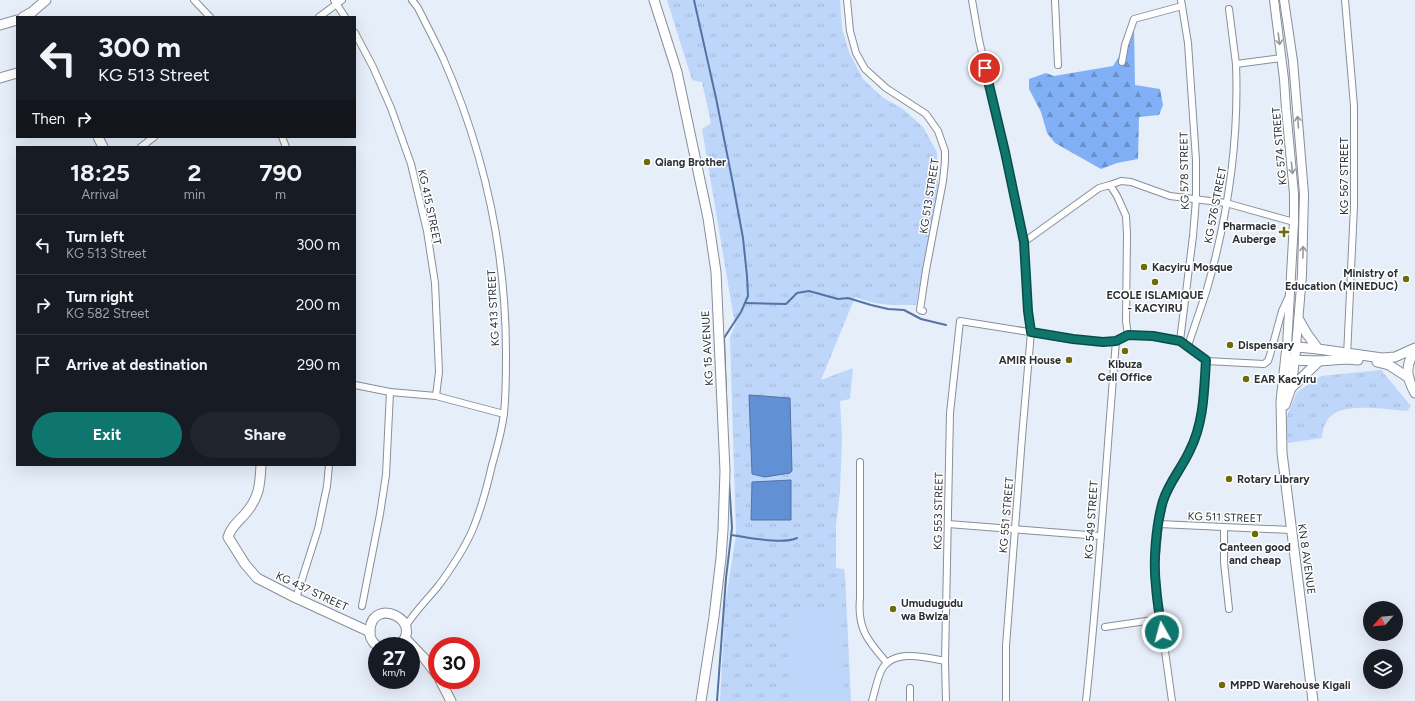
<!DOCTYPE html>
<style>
body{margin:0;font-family:Figtree,sans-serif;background:#20242c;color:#f1f3f6;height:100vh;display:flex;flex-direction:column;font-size:15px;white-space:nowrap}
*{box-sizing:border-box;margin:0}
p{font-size:13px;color:#9ea1a6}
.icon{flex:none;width:22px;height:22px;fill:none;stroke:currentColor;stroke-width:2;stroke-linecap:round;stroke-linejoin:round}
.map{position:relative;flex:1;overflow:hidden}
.side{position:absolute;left:16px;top:146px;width:340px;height:320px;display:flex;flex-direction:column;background:#171b24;border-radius:0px;box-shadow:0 4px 16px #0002}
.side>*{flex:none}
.banner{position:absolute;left:16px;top:16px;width:340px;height:122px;border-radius:0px;box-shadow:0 4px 16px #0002;background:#171b24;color:#f1f3f6;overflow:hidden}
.needle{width:26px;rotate:243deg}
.fabs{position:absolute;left:1363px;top:601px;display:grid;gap:8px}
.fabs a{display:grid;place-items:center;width:40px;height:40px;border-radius:50%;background:#171b24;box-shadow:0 4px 16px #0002;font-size:20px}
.speed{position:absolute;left:368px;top:637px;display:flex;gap:8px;font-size:20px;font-weight:700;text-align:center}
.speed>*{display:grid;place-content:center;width:52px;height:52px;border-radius:50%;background:#171b24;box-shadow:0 4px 16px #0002;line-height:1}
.speed small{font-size:10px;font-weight:400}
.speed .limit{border:6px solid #d22;background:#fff;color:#111}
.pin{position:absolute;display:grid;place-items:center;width:34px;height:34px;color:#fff;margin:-17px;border:2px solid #fff;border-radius:50%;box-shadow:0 1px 4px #0007}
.me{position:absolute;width:44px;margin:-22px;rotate:353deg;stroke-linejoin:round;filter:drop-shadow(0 0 3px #0008)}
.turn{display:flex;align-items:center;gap:14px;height:84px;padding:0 16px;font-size:18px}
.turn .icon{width:52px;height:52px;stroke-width:2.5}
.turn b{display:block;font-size:28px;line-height:34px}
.then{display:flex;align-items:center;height:38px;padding:0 16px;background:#0003;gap:8px;font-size:15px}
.eta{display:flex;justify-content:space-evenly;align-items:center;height:68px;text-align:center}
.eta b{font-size:24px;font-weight:700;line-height:28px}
.button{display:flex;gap:8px;margin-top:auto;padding:8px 16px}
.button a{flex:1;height:46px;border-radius:24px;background:#0f766e;color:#fff;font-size:16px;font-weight:700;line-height:46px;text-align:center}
.button a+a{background:#20242c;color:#f1f3f6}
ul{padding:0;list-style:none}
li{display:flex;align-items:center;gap:12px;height:60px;padding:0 16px;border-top:1px solid #363941}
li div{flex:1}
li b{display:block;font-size:15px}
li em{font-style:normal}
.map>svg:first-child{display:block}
</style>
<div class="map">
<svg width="1415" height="701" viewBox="0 0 1415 701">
<defs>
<pattern id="grass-tufts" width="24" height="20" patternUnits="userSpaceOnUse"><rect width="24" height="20" fill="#bed6fa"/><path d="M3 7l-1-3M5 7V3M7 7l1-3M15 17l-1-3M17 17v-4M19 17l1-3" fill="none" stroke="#a3b8d7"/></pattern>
<pattern id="forest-firs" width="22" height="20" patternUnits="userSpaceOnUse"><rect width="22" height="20" fill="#81b0f7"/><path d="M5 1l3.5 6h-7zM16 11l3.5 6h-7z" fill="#6a90c9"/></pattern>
</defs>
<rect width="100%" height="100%" fill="#e6eefa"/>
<!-- grass -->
<g fill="url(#grass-tufts)">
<path d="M 667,0 L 840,0 L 842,28 L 849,52 L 863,79 L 882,97 L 903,109 L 923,127 L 937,152 L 938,193 L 916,305 C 892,305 878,306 855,297 L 821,380 L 853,368 L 850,399 L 840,401 L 842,437 L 840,492 L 836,525 L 836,568 L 844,569 L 845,575 L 851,701 L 720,701 L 725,605 L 736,535 L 730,337 L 735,325 L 702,129 L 711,123 L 702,82 L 692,80 Z"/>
<path d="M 1381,370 L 1411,406 L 1407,411 C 1389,410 1345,402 1331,416 C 1324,422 1323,430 1322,438 L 1288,443 L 1285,426 L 1288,413 L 1297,392 L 1321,376 Z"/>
</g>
<!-- forest -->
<path fill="url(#forest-firs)" d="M 1134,26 L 1135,85 L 1160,89 L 1163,105 L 1159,115 L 1139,117 L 1138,159 L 1117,163 L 1101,169 L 1055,143 L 1047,133 L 1041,112 L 1029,89 L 1029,79 L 1046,73 L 1054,76 L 1113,66 L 1123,50 L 1124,36 Z"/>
<!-- garden -->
<path fill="#bed6fa" d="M 841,609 L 845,701 L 789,701 L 788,610 Z"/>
<!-- water -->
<g fill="#6290d4" stroke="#5273a4">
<path d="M 749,395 L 790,398 L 792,471 L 790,473 L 765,477 L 752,474 Z"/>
<path d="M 791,480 L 791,520 L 751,520 L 752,482 Z"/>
</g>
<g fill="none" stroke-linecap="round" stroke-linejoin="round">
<!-- stream -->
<g stroke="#5273a4" stroke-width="2">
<path d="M 694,0 L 716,98 L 733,184 L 743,238 L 747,276 L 748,296 L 741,312 L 724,338 L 727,421"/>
<path d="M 745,303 L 786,304 L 797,293 L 809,291 L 838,299 L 848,298 L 871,305 L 888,309 L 904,310 L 921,319 L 946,325"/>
<path d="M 731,535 C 748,537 782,545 797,538"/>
<path d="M 717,701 L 726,578 L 732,528 L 729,481"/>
</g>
<defs>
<g id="minor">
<path d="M 194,0 L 210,17"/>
<path d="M 334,0 L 345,17"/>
<path d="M 847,0 L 850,31 L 856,53 L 865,69 L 886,88 L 926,114 L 938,131 L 945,151 L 945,161 L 943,181 L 926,270 L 920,310 L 923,311"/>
<path d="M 972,0 L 979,40 L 1005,152 L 1024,242 L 1028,311 L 1031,332 L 1022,437 L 1006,646 L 1006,701"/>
<path d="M 1055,0 L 1058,65"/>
<path d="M 1345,0 L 1354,106 L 1354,206 L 1347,356"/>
<path d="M 1229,9 L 1236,64"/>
<path d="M 319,17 L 342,0"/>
<path d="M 355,33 L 373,67 L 391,108 L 411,164 L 427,231 L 435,283 L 439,372 L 436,396"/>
<path d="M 1122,62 L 1125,45 L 1134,19 L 1182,6"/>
<path d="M 282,137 L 286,147"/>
<path d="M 141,147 L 154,137"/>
<path d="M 1110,185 L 1121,181 L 1131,182 L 1170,196 L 1226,203 L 1294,222"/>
<path d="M 1024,242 L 1099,188 L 1110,185 L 1117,196 L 1126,216 L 1127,234 L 1126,321 L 1128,335"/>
<path d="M 1180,341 L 1193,236 L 1196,199 L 1196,160 L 1188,43 L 1181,0"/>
<path d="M 1188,346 C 1194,327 1201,308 1207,289 C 1228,216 1239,140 1236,64 L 1282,58"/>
<path d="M 355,385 L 390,392 L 436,396 L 504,414"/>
<path d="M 860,462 L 860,598 C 857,629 868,641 887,663"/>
<path d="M 948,524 L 1100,536"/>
<path d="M 1159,524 L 1291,530"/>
<path d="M 1224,528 L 1224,562 L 1229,609"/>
<path d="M 296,598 L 318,529 L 327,486 L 329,465"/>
<path d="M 362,606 L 380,514 L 386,475 L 390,392"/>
<path d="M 406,626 C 415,611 428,599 439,585 C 450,570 464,549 472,531 C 481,510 487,487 492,465 C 497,448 502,431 504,413 C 506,394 506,374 506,354 C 506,252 484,151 443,58 C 435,41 426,24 418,8 L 412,0"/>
<path d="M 1105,627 L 1160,619"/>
<path d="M 872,701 C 875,691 877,680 881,671 C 892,648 925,657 945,661"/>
<path d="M 910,701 L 910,688"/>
<path d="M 946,701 L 945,661 L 950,413 L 960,321 L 1073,339 L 1103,342 L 1116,341 L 1128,335 L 1153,336 L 1180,341 L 1206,361 L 1264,364 L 1268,361 L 1270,355 L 1282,311 L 1289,296"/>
<path d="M 1086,701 C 1099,581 1106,461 1116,341"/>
<path d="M 1172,701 L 1156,587 L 1155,566 L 1159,524 L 1163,503 L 1169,486 L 1190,450 L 1199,428 L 1202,409 L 1206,361"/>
</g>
<g id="tertiary">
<path d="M 1274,0 L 1284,79 L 1286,109 L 1294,194 L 1294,222 L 1287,346"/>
<path d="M 1284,0 L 1293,61 L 1304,194 L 1302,275 L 1296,347"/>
</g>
<g id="secondary">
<path d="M 654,0 L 677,72 L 708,218 L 716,272 L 725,471 L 723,530 L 721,558 L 714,617 L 701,701"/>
<path d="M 23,17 L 32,12 L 46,0"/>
<path d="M 0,25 L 17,20"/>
<path d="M 0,78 L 17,73"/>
<path d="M 98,137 L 103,147"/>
<path d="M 1299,320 L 1307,334 L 1318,349"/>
<path d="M 1415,350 C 1405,366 1406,377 1415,393"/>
<path d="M 1287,360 L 1319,361 L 1347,359 L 1358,360"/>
<path d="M 1377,362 L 1389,365 L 1409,378"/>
<path d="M 1291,388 L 1319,361"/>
<path d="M 1285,405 L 1291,388 L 1296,347"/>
<path d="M 261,465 C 260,486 259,498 245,514 C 238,522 231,527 228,537 L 245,564 L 257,578 L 296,598 L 370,632"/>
<path d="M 405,638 L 424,658 L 437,675"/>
<path d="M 377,646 C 372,642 369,636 370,630 C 372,596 426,620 399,646"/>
<path d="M 440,680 L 451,701"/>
<path d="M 1313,701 L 1282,453 L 1281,401 L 1287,346 L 1318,349 L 1382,358 L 1395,357 L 1415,348"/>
</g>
</defs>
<!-- minor casing -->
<use href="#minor" stroke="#888f99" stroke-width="8"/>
<!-- tertiary casing -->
<use href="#tertiary" stroke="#888f99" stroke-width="10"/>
<!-- secondary casing -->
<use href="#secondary" stroke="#888f99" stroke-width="11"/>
<!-- minor -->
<use href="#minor" stroke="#fff" stroke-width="6"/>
<!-- tertiary -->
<use href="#tertiary" stroke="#fff" stroke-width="8"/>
<!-- secondary -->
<use href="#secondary" stroke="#fff" stroke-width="9"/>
</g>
<!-- one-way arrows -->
<defs><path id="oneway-shaft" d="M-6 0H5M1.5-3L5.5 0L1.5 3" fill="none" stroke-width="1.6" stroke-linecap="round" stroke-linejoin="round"/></defs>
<g stroke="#96979a">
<use href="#oneway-shaft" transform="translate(1279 39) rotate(82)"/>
<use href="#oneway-shaft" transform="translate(1298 122) rotate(-95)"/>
<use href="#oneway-shaft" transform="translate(1292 168) rotate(84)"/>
<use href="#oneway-shaft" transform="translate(1303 252) rotate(-89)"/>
</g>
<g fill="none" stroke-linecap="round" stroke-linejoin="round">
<defs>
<path id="route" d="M 985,68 L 1005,152 L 1024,242 L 1028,311 L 1031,332 L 1073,339 L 1103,342 L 1116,341 L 1128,335 L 1153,336 L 1180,341 L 1206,360 C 1204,391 1204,422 1190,450 C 1182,468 1169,482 1163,501 C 1156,525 1153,562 1156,586 C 1157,602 1160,617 1162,632"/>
</defs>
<!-- route casing -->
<use href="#route" stroke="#0a4d48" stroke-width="10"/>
<!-- route -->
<use href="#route" stroke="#0f766e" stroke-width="7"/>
</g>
<!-- markers -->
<g fill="#6e6c0a" stroke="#fff" stroke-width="1.5">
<circle cx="647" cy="162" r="4"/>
<path d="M1282 226h4v4h4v4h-4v4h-4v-4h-4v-4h4z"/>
<circle cx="1144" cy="267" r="4"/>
<circle cx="1406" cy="279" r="4"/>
<circle cx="1155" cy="282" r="4"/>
<circle cx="1230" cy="345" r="4"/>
<circle cx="1125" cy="351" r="4"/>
<circle cx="1069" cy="360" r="4"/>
<circle cx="1246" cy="379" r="4"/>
<circle cx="1229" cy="479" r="4"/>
<circle cx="1255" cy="534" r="4"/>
<circle cx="893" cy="609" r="4"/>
<circle cx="1222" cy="685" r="4"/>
</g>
<g text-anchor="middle" stroke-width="3" stroke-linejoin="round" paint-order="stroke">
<!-- street labels -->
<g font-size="11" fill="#2c2f34" stroke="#fff">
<text transform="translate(1279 146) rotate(-95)" y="4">KG 574 STREET</text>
<text transform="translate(1184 171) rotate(-91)" y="4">KG 578 STREET</text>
<text transform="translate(1344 176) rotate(-90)" y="4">KG 567 STREET</text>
<text transform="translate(929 196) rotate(-81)" y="4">KG 513 STREET</text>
<text transform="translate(1215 205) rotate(-79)" y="4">KG 576 STREET</text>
<text transform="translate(430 207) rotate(78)" y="4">KG 415 STREET</text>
<text transform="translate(493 308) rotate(-93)" y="4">KG 413 STREET</text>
<text transform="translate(707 348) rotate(-93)" y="4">KG 15 AVENUE</text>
<text transform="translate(938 511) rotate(-89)" y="4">KG 553 STREET</text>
<text transform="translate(1006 515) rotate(-85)" y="4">KG 551 STREET</text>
<text transform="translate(1225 517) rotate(2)" y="4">KG 511 STREET</text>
<text transform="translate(1091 520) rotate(-86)" y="4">KG 549 STREET</text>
<text transform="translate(1307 559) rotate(82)" y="4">KN 8 AVENUE</text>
<text transform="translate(312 591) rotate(25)" y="4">KG 437 STREET</text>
</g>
<!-- poi labels -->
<g font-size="11" font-weight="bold" fill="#2c2f34" stroke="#fff" text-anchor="start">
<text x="655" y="166">Qiang Brother</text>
<text x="1276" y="230" text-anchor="end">Pharmacie<tspan x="1276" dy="13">Auberge</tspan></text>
<text x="1152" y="271">Kacyiru Mosque</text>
<text x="1398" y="277" text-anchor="end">Ministry of<tspan x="1398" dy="13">Education (MINEDUC)</tspan></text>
<text x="1155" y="299" text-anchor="middle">ECOLE ISLAMIQUE<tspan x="1155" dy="13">- KACYIRU</tspan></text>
<text x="1238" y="349">Dispensary</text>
<text x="1061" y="364" text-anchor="end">AMIR House</text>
<text x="1125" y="368" text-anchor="middle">Kibuza<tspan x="1125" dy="13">Cell Office</tspan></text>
<text x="1254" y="383">EAR Kacyiru</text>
<text x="1237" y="483">Rotary Library</text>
<text x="1255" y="551" text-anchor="middle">Canteen good<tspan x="1255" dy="13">and cheap</tspan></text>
<text x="901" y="607">Umudugudu<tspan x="901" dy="13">wa Bwiza</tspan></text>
<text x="1230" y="689">MPPD Warehouse Kigali</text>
</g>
</g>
</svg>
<div class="fabs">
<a><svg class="needle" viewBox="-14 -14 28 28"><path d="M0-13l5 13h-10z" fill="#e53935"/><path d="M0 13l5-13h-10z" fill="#9ea1a6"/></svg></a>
<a><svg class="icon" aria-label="layers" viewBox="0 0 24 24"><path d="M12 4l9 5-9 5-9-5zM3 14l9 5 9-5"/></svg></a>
</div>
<div class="speed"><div>27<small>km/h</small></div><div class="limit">30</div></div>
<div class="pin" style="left:985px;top:68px;background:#d93025"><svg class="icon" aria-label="arrive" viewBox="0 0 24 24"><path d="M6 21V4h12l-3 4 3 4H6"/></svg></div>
<svg class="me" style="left:1162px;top:632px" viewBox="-20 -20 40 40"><circle r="17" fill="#0f766e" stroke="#fff" stroke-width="3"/><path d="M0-11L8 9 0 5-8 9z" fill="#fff"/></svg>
<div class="banner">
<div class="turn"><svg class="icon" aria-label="left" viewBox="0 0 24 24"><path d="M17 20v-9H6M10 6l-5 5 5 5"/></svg><div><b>300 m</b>KG 513 Street</div></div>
<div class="then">Then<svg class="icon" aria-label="right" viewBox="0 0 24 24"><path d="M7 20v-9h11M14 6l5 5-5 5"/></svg></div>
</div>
<section class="side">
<div class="eta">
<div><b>18:25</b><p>Arrival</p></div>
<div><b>2</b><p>min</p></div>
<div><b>790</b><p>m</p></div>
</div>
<ul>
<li><svg class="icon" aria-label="left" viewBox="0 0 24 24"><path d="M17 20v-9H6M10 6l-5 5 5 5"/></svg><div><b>Turn left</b><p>KG 513 Street</p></div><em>300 m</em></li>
<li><svg class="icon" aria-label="right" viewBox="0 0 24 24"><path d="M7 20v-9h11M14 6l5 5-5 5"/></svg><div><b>Turn right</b><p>KG 582 Street</p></div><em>200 m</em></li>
<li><svg class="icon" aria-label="arrive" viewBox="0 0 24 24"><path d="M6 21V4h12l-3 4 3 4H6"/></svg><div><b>Arrive at destination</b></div><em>290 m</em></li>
</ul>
<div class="button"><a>Exit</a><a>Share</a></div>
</section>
</div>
